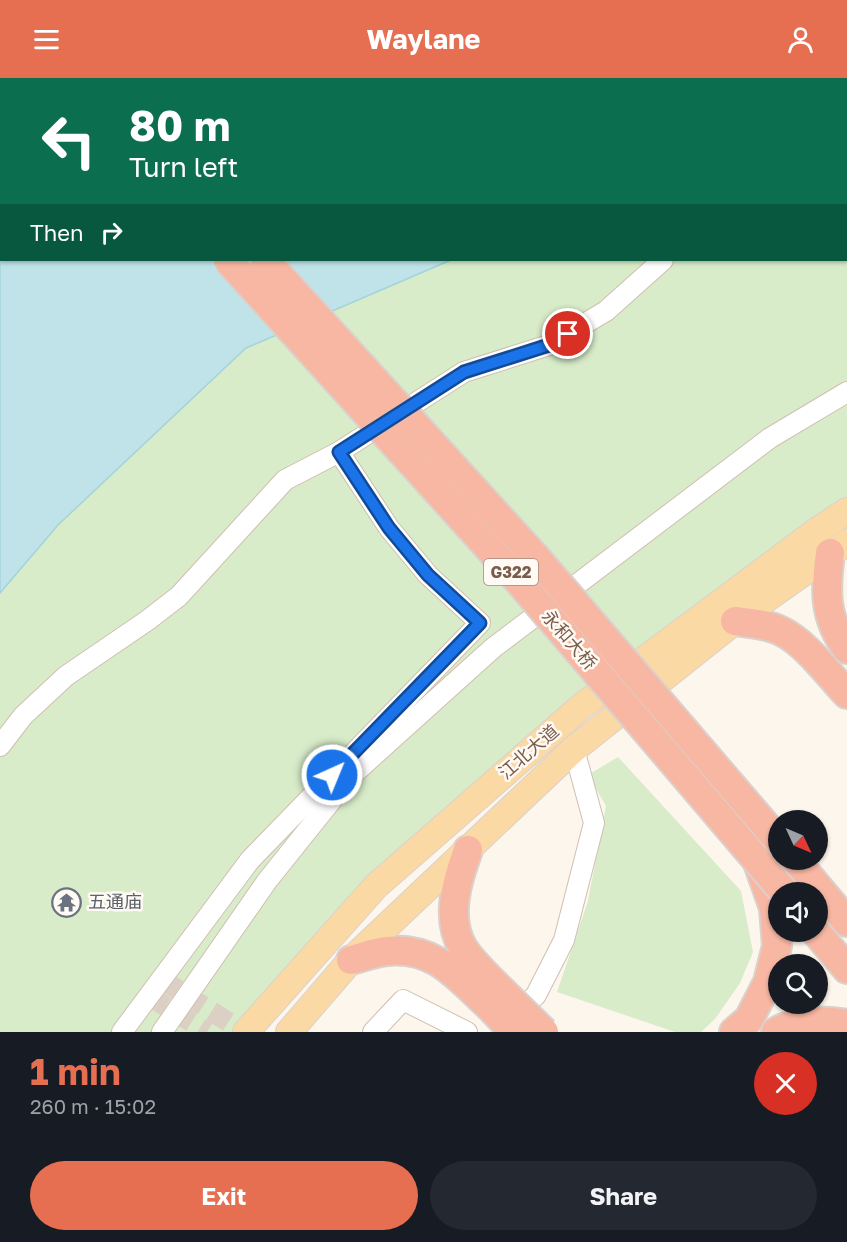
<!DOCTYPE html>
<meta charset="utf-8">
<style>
body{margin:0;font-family:"Golos Text","Noto Sans SC",sans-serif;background:#242831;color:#f1f3f6;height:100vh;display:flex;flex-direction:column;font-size:22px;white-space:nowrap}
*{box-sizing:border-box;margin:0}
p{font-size:20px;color:#9ea1a6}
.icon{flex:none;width:33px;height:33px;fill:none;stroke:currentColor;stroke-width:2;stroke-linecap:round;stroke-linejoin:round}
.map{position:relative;height:954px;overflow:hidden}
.side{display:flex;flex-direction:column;background:#171b24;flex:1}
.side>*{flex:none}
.banner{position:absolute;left:0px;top:0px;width:848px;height:183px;box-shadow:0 2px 4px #0004;background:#0b6e4f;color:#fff;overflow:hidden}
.needle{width:39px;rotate:134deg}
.controls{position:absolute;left:768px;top:732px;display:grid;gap:12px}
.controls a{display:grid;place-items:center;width:60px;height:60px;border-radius:50%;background:#171b24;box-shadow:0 2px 4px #0004;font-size:30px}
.pin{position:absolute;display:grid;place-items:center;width:51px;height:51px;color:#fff;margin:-26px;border:3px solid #fff;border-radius:50%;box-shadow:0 2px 6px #0007}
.me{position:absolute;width:66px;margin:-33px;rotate:44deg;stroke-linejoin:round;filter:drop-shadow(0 0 4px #0008)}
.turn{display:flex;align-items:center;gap:21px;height:126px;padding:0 30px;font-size:27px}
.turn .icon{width:78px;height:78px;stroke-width:2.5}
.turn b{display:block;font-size:42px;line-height:51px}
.then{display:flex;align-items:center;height:57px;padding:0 30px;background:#0003;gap:12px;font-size:22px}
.round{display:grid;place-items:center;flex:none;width:63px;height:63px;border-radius:32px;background:#242831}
.summary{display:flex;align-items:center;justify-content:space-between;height:102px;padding:0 30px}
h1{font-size:36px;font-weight:700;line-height:45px;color:#e76f51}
.button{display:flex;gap:12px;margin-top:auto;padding:12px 30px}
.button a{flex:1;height:69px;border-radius:36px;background:#e76f51;color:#fff;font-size:24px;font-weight:700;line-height:69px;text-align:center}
.button a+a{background:#242831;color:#f1f3f6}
header{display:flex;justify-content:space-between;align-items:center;height:78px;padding:0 30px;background:#e76f51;color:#fff;font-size:27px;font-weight:700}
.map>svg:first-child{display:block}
</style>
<header><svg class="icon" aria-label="menu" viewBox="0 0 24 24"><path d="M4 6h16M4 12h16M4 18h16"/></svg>Waylane<svg class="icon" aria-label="person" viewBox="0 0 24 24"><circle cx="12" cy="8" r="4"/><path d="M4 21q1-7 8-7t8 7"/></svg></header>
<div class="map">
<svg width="847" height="954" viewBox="0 0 847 954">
<rect width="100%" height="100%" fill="#fdf6ec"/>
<!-- green -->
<g fill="#d8ecc9">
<path d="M 838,0 L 847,0 L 847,433 L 376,808 L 246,954 L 0,954 L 0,515 L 58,447 L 246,270 L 451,182 L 846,182 L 846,2 L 835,1 Z"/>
<path d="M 618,679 L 741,813 L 753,874 L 740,905 L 715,941 L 701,954 L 675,954 L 557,914 L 588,823 L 606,728 L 588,697 Z"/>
</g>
<!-- water -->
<path fill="#bfe3e8" stroke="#a5d3da" stroke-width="1.5" d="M 0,0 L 838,0 L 2,2 L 2,182 L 451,182 L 246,270 L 58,447 L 0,515 Z"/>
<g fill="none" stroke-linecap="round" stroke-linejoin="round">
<!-- minor-tunnel -->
<g stroke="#dcd0c4" stroke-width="20" stroke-dasharray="20 10" stroke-linecap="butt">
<path d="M 161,901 L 244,954"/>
<path d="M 149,918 L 207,954"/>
</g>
<defs>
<g id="minor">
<path d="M 846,138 L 847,138"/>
<path d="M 0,668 L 23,638 L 66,598 L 148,542 L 179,518 L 285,402 L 339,374 L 464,294 L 549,267 L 606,233 L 663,182"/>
<path d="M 514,939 L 536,917 L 564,862 L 594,745 L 574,671"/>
<path d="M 122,954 L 250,782 L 480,545 L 428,497 L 389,450 L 339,374"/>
<path d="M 162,954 L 267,803 L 351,698 L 493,570 L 770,360 L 847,314"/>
<path d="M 373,954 L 403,922 L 467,954"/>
</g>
<g id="major">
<path d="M 246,954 L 376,808 L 582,628 L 818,452 L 847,433"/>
<path d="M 289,954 L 351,882 L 574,671 L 735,543 L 847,464"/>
</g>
<g id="highway">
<path d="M 63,0 L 64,2"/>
<path d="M 99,0 L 101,2"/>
<path d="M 830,475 C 825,513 824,539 847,571"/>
<path d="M 735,543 C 751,545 767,546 781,553 C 806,565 828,596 847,616"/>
<path d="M 468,772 C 457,802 445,840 463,870 C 472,885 494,905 507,918"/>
<path d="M 795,782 L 847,844"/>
<path d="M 816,854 L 847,891"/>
<path d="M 351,882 C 363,879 375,874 387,873 C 435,868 457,899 489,928"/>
<path d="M 734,954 L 749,941 L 768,904 L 777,868 L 774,830 L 758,785"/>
<path d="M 776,954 C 797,941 823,942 847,946"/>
</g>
</defs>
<!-- minor casing -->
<use href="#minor" stroke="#d1beb0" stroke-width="22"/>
<!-- major casing -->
<use href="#major" stroke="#dad1cd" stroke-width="28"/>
<!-- highway casing -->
<use href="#highway" stroke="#dad1cd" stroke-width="32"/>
<!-- minor -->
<use href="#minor" stroke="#fff" stroke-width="20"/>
<!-- major -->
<use href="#major" stroke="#fbd9a5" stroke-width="26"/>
<!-- highway -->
<use href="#highway" stroke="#f7b7a3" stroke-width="28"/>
<defs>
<g id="rail">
<path d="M 742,0 L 743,2"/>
<path d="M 759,0 L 760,2"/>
<path d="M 778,0 L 779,2"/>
<path d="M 792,0 L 793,2"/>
<path d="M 846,89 L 847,90"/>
<path d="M 846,112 L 847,113"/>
<path d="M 846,143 L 847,145"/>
<path d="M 846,170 L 847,172"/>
</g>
</defs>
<!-- rail casing -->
<use href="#rail" stroke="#b9a8c9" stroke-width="7"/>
<!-- rail -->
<use href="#rail" stroke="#fffaf3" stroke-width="4.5" stroke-dasharray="14" stroke-linecap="butt"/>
<defs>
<g id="highway-bridge">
<path d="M 228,182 L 517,501 L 784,814"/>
<path d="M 265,182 L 538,482 L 778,762"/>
<path d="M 507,918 L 544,954"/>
<path d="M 489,928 L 514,954"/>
</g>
</defs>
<!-- highway-bridge casing -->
<use href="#highway-bridge" stroke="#dad1cd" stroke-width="32" stroke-linecap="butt"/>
<!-- highway-bridge -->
<use href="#highway-bridge" stroke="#f7b7a3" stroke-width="28"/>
</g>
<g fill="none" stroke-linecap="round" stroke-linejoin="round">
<defs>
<path id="route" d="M 332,697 L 480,545 L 428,497 L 389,450 L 339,374 L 464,294 L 549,267 L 568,256"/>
</defs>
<!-- route casing -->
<use href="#route" stroke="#114b97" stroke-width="15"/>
<!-- route -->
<use href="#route" stroke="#1a73e8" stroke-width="10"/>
</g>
<!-- icons -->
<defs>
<symbol id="temple-ring" viewBox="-11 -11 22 22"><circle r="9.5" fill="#fffaf3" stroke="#6b7280" stroke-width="1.5"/><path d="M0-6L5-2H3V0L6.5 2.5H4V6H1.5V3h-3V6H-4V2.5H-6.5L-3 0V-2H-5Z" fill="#6b7280"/></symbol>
</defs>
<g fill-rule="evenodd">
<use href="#temple-ring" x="50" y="808" width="33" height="33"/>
</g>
<g text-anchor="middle" stroke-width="5" stroke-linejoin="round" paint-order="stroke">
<!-- shield labels -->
<rect fill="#fffaf3" stroke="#a28b7f" stroke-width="1.5" x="484" y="481" width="54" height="26" rx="4.5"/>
<g font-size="16" font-weight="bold" fill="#7a5c4d">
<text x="511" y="500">G322</text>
</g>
<!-- street labels -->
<g font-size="18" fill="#7a5c4d" stroke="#fffaf3">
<text transform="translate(569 562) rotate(49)" y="6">永和大桥</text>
<text transform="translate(529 674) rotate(-41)" y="6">江北大道</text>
</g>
<!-- worship labels -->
<g font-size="18" fill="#5b616d" stroke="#fffaf3" text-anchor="start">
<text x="88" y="830">五通庙</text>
</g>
</g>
</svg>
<div class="controls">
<a><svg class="needle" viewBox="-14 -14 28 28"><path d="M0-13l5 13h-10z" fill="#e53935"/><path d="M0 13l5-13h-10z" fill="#9ea1a6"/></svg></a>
<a><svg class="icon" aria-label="sound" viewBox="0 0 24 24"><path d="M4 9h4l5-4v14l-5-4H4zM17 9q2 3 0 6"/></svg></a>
<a><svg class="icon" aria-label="search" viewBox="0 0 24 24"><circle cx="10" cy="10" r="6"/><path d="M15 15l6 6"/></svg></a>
</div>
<div class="pin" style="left:568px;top:256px;background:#d93025"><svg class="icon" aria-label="arrive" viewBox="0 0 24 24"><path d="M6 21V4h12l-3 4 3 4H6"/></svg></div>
<svg class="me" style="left:332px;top:697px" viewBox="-20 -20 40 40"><circle r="17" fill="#1a73e8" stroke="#fff" stroke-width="3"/><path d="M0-11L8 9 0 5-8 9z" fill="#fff"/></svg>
<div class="banner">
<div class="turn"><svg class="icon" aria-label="left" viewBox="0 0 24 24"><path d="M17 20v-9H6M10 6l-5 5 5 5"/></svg><div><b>80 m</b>Turn left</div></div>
<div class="then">Then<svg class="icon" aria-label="right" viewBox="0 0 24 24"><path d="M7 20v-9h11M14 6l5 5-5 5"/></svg></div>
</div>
</div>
<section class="side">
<div class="summary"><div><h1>1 min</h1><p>260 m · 15:02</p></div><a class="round" style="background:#d93025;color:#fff"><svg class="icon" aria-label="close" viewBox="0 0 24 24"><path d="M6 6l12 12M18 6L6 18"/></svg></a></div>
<div class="button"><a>Exit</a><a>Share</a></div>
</section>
